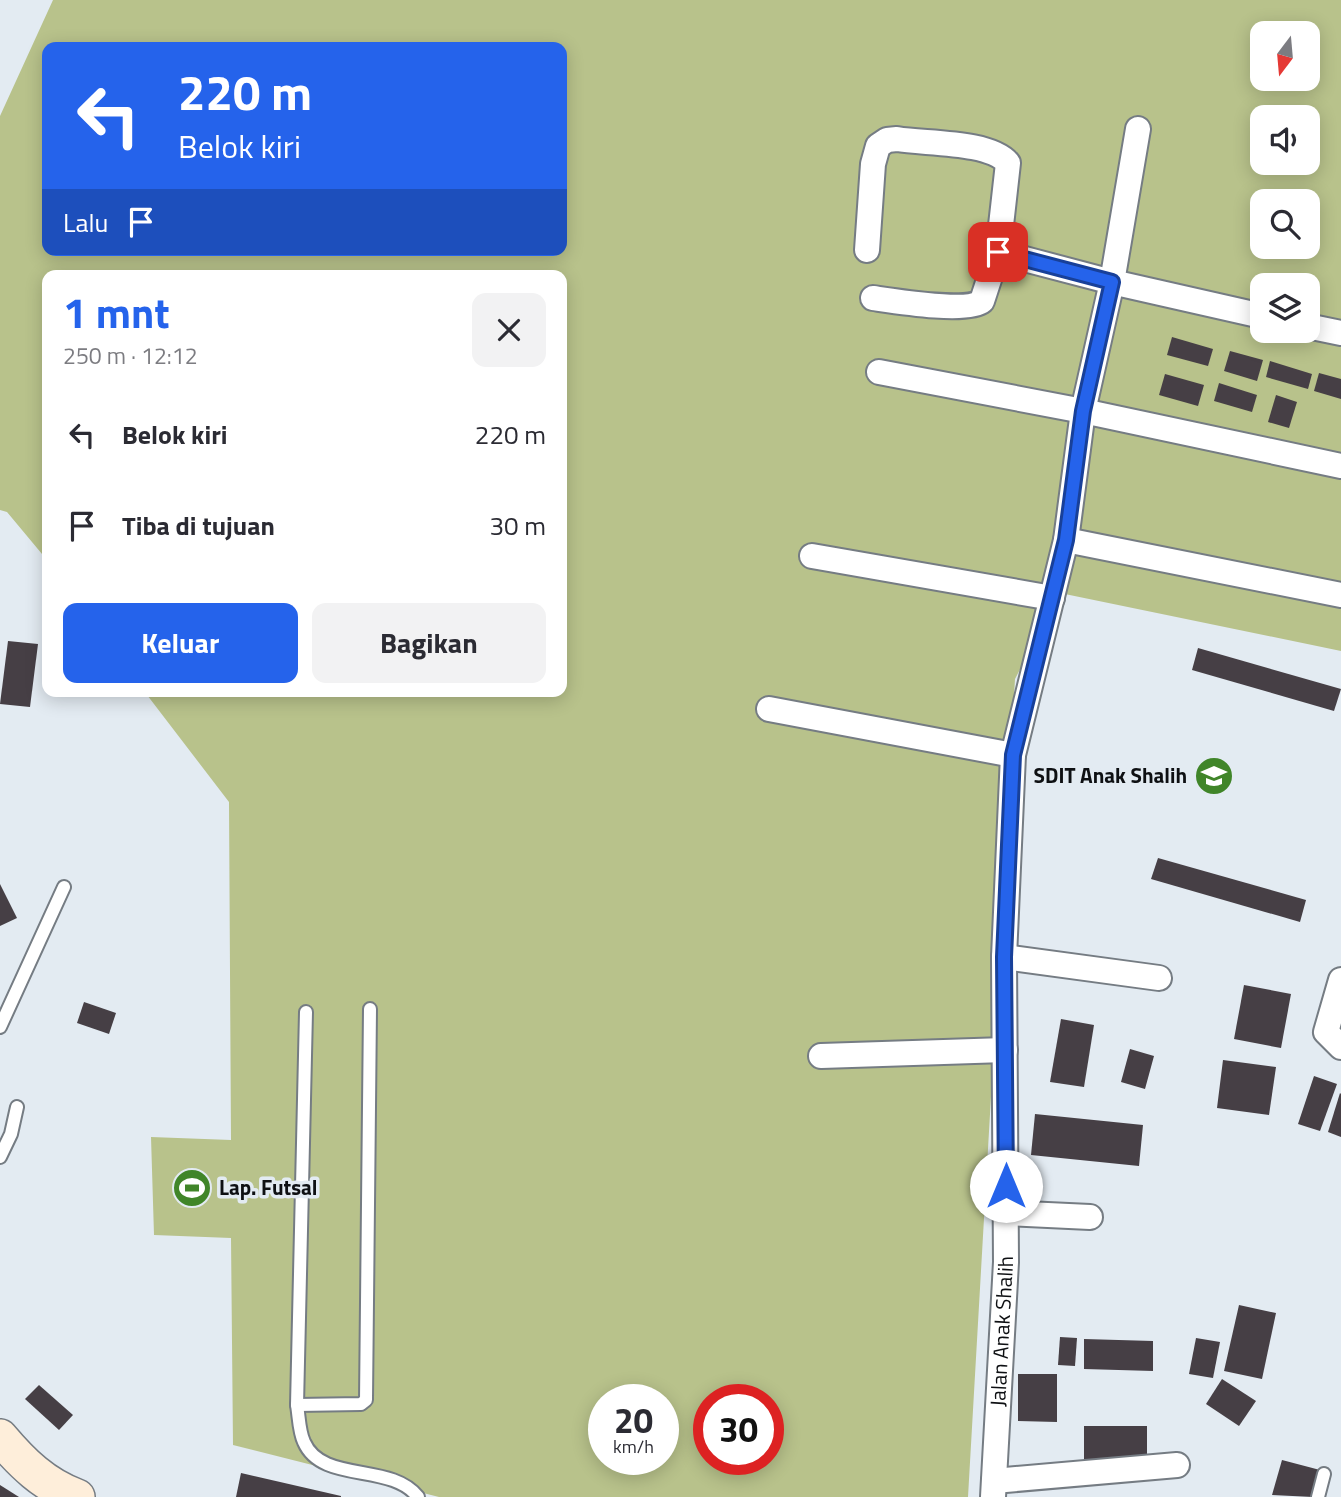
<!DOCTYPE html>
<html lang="id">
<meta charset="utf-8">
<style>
body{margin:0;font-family:"Titillium Web",sans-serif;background:#f2f2f3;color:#2b2b33;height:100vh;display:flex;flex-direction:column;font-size:26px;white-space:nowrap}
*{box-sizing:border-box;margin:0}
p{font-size:23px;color:#7c7c81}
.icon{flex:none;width:38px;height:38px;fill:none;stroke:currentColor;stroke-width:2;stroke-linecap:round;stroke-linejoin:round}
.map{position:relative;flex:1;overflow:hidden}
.panel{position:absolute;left:42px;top:270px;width:525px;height:427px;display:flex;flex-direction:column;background:#fff;border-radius:14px;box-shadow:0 4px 18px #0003}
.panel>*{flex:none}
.banner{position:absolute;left:42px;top:42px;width:525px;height:214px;border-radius:14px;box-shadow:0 4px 18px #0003;background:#2563eb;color:#fff;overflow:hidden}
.needle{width:46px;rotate:196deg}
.controls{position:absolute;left:1250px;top:21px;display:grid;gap:14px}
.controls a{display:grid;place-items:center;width:70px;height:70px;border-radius:14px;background:#fff;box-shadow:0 4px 18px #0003;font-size:35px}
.speed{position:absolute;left:588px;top:1384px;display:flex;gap:14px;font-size:35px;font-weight:700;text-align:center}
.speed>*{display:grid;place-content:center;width:91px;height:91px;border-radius:50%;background:#fff;box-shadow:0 4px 18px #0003;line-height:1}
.speed small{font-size:18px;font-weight:400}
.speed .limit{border:10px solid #d22;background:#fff;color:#111}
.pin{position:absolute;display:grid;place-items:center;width:60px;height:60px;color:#fff;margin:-30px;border-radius:14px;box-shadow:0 4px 10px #0006}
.me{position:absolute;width:77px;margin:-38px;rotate:0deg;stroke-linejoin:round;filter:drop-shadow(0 0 5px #0008)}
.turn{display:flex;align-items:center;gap:24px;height:147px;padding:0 21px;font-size:32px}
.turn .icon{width:91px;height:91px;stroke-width:2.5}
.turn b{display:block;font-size:49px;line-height:60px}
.then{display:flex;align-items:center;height:66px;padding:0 21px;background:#0003;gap:14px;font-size:26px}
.round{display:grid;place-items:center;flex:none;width:74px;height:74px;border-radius:14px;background:#f2f2f3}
.overview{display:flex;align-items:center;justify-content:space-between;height:119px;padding:0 21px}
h1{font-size:42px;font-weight:700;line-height:52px;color:#2563eb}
.primary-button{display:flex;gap:14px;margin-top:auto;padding:14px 21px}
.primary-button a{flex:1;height:80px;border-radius:14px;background:#2563eb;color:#fff;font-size:28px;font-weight:700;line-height:80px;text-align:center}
.primary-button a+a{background:#f2f2f3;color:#2b2b33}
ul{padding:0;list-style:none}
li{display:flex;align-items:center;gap:21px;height:91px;padding:0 21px}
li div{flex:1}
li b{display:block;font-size:26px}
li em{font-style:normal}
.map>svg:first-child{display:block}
</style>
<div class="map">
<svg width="1341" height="1497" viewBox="0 0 1341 1497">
<rect width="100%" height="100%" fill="#e3ebf2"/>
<!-- green -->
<path fill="#b8c28b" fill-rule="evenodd" d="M 53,0 L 1341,0 L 1341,651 L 1060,593 L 1015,679 L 968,1497 L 439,1497 L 233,1445 L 231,1238 L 154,1235 L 151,1137 L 231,1140 L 229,802 L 144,691 L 562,691 L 562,275 L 47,275 L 47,560 L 7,512 L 0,510 L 0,116 ZM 1262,33 L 1307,33 L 1307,79 L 1262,79 ZM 47,47 L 562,47 L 562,250 L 47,250 ZM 1262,117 L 1307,117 L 1307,163 L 1262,163 ZM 1262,201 L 1307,201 L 1307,247 L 1262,247 ZM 1262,285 L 1307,285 L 1307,331 L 1262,331 ZM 604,1400 L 663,1400 L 663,1460 L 604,1460 ZM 709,1400 L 768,1400 L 768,1460 L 709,1460 Z"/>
<!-- building -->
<g fill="#463f45">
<path d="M 1172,337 L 1213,349 L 1208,366 L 1167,355 Z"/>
<path d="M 1230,351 L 1263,360 L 1257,381 L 1224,371 Z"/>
<path d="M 1270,361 L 1312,374 L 1308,389 L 1266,377 Z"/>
<path d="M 1319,373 L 1341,379 L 1341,399 L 1314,391 Z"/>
<path d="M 1165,374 L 1204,385 L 1198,406 L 1159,395 Z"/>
<path d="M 1219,383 L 1257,395 L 1252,412 L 1214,401 Z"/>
<path d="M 1276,395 L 1297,402 L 1289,428 L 1268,422 Z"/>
<path d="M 8,641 L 38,644 L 30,707 L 0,704 Z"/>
<path d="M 1198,648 L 1341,689 L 1334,711 L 1192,670 Z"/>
<path d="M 1158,858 L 1306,900 L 1300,922 L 1151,879 Z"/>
<path d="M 0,884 L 17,918 L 0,926 Z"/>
<path d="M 1244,985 L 1291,994 L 1281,1048 L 1234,1039 Z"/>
<path d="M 84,1002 L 116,1013 L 109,1034 L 77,1023 Z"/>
<path d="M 1061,1019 L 1094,1025 L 1084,1087 L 1050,1082 Z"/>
<path d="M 1130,1049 L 1154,1056 L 1145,1089 L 1121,1082 Z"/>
<path d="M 1223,1060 L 1276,1067 L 1269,1115 L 1217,1108 Z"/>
<path d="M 1314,1076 L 1337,1084 L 1320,1131 L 1298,1124 Z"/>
<path d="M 1340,1093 L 1341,1094 L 1341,1137 L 1328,1132 Z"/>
<path d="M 1035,1114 L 1143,1125 L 1139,1166 L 1031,1155 Z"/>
<path d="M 1239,1305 L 1276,1313 L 1262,1379 L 1224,1371 Z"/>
<path d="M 1060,1337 L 1077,1338 L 1075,1366 L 1058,1365 Z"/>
<path d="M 1196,1338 L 1220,1342 L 1213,1378 L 1189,1374 Z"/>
<path d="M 1084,1339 L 1153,1341 L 1153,1371 L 1084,1369 Z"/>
<path d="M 1018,1374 L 1057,1374 L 1057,1422 L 1018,1421 Z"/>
<path d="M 1222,1379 L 1256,1401 L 1239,1426 L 1206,1404 Z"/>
<path d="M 39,1385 L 73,1415 L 59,1430 L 25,1399 Z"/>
<path d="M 1084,1426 L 1147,1426 L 1147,1460 L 1084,1461 Z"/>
<path d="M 1282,1460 L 1320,1470 L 1313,1497 L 1272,1495 Z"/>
<path d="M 241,1473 L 341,1496 L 341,1497 L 236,1497 Z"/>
<path d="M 0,1485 L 19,1497 L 0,1497 Z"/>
</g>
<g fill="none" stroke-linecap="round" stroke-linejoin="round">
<defs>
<g id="lane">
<path d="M 306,1012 L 297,1405 C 299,1417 299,1432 304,1442 C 322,1484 391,1462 418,1497"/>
<path d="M 0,1027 L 64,887"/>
<path d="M 0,1157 L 11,1134 L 17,1107"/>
<path d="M 297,1405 L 361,1404 L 366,1400 L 370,1009"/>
<path d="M 1318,1497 L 1324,1474"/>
</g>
<g id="street">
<path d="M 867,250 L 873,164 L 878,146 L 887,140 L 897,139 C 926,144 989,141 1008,163 L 998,252 L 982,301 C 968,313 894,301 873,298"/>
<path d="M 998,252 L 1112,282 L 1262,316"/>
<path d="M 1307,326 L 1341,333"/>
<path d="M 879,372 L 1083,411 L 1341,466"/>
<path d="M 1066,540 L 1341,595"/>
<path d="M 812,556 L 1052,598"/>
<path d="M 769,709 L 1013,755"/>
<path d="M 1004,957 L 1159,978"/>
<path d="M 1341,980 L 1326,1032 L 1341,1047"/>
<path d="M 821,1056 L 1005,1050"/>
<path d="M 1006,1213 L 1090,1217"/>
<path d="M 994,1481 L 1177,1465"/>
<path id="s1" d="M 993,1497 L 1006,1262 L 1004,957 L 1013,755 L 1066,540 L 1083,411 L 1112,282 L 1138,129"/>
</g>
<path id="secondary" d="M 0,1437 C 22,1463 44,1485 77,1497"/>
</defs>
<!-- lane casing -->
<use href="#lane" stroke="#757c83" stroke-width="16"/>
<!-- street casing -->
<use href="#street" stroke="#757c83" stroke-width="28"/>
<!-- secondary casing -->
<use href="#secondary" stroke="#757c83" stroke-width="38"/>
<!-- lane -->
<use href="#lane" stroke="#fff" stroke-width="12"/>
<!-- street -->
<use href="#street" stroke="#fff" stroke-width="24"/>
<!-- secondary -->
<use href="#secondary" stroke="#feeeda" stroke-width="35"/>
</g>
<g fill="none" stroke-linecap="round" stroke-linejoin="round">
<defs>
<path id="route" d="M 998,252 L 1112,282 L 1083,411 L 1066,540 L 1013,755 L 1004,957 L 1006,1186"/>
</defs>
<!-- route casing -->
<use href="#route" stroke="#184099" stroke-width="18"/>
<!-- route -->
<use href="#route" stroke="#2563eb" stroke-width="12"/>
</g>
<!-- icons -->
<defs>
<symbol id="school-disc" viewBox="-11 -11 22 22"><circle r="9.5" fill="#408529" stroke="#e3ebf2"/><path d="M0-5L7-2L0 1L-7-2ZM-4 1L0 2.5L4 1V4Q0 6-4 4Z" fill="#fff"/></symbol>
<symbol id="stadium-disc" viewBox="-11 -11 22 22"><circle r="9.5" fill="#408529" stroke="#e3ebf2"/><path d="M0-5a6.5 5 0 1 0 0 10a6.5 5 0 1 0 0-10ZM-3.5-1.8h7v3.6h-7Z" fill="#fff"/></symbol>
</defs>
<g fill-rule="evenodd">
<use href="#school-disc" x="1192" y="754" width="44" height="44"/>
<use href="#stadium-disc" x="170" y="1166" width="44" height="44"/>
</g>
<g text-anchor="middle" stroke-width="7" stroke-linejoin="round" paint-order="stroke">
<!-- poi labels -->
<g font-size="21" font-weight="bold" fill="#0e1013" stroke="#e3ebf2" text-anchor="end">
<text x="1187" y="783">SDIT Anak Shalih</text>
<text x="219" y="1195" text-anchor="start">Lap. Futsal</text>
</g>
<!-- street labels -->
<g font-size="21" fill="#0e1013" stroke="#e3ebf2">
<text dy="7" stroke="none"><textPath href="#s1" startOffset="166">Jalan Anak Shalih</textPath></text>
</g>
</g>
</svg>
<div class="controls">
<a><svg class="needle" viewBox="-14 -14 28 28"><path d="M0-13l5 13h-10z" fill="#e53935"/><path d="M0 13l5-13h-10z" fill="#7c7c81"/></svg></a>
<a><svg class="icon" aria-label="sound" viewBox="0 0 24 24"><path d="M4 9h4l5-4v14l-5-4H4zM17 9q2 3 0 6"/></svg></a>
<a><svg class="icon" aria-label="search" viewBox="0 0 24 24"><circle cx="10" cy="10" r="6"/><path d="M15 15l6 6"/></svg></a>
<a><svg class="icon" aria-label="layers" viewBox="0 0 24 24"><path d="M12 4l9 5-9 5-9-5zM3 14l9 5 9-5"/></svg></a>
</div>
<div class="speed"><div>20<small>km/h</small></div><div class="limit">30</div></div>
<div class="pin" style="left:998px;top:252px;background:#d93025"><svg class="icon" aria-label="arrive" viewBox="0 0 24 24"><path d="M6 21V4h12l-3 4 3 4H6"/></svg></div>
<svg class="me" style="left:1006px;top:1186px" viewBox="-20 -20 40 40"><circle r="19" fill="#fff"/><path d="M0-13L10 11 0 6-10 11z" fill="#2563eb"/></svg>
<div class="banner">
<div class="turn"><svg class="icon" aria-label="left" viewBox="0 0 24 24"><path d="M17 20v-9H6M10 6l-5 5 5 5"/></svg><div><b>220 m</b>Belok kiri</div></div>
<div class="then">Lalu<svg class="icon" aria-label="arrive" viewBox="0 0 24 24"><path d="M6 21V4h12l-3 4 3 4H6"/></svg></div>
</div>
<section class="panel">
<div class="overview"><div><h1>1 mnt</h1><p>250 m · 12:12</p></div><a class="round"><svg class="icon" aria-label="close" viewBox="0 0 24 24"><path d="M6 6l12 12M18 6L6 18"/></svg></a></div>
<ul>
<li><svg class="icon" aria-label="left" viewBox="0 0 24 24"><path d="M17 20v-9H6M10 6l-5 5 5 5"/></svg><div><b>Belok kiri</b></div><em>220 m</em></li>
<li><svg class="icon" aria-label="arrive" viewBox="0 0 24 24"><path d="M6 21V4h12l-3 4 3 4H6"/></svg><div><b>Tiba di tujuan</b></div><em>30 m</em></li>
</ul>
<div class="primary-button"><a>Keluar</a><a>Bagikan</a></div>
</section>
</div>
